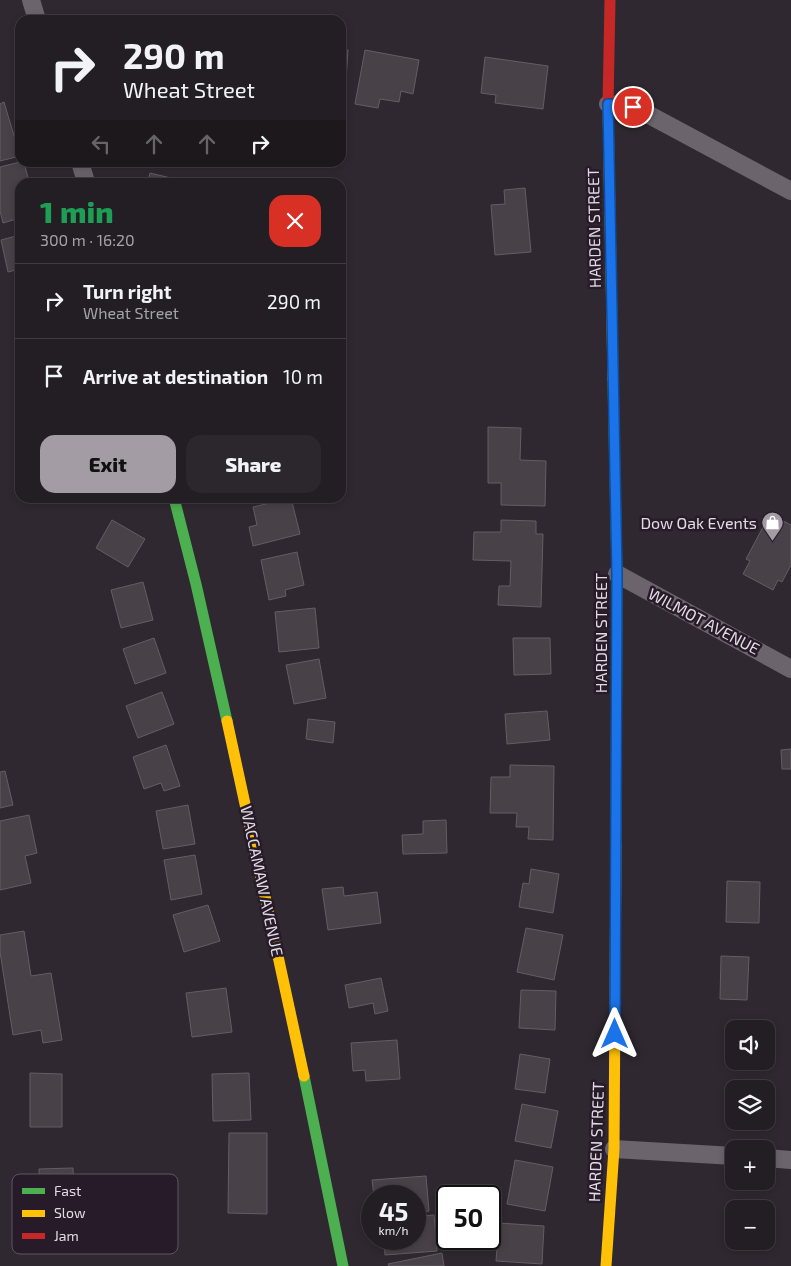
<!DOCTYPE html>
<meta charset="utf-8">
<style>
body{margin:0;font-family:"Exo 2",sans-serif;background:#2b272c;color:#f1f3f6;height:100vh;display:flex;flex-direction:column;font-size:19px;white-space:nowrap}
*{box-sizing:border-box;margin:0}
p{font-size:16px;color:#a3a2a6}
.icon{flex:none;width:28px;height:28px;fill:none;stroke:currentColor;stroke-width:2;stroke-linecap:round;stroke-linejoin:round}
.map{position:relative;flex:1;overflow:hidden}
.drawer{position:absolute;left:15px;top:178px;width:331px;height:325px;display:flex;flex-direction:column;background:#231e24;border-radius:15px;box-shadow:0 2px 8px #0003,0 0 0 1px #403c41}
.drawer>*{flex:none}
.hud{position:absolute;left:15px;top:15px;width:331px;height:152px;border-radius:15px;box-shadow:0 2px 8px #0003,0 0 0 1px #403c41;background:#231e24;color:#f1f3f6;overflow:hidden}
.controls{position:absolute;left:725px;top:1020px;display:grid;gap:10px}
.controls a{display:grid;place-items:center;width:50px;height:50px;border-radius:10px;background:#231e24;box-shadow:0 2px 8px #0003,0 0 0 1px #403c41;font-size:25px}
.speed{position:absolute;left:361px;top:1185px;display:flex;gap:10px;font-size:25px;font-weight:700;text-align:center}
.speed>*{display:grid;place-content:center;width:65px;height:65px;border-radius:50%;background:#231e24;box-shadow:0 2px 8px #0003,0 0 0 1px #403c41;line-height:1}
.speed small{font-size:12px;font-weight:400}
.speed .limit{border:2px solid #111;border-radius:8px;background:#fff;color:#111}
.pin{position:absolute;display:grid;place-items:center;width:42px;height:42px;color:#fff;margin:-21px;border:2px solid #fff;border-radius:50%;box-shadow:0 1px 5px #0007}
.me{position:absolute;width:55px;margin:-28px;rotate:0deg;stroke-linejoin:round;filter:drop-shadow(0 0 4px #0008)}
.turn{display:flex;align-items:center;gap:18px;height:105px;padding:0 25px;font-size:22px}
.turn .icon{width:65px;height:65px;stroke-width:2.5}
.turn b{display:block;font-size:35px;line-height:42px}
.lanes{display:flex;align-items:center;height:48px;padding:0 25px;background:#0003;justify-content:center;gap:25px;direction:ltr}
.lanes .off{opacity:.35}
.round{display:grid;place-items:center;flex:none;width:52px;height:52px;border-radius:15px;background:#2b272c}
.head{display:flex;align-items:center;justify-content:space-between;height:85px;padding:0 25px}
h1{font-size:30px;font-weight:800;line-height:38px;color:#1e9e55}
.cta{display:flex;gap:10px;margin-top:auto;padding:10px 25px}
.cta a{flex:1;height:58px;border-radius:15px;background:#a39ca4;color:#111;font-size:20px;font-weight:800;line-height:58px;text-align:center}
.cta a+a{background:#2b272c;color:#f1f3f6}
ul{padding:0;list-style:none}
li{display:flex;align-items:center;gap:15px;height:75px;padding:0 25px;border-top:1px solid #403c41}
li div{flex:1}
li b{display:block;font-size:19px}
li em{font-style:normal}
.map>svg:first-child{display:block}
</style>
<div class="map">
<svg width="791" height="1266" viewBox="0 0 791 1266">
<rect width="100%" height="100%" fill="#2f2830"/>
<!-- building -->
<g fill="#484248" stroke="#635d64">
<path d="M 341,50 L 348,50 L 345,95 L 341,95 Z"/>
<path d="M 365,50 L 419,60 L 413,94 L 401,91 L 399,102 L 380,99 L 378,108 L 355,104 Z"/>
<path d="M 485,57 L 548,66 L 543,109 L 495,103 L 496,95 L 481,93 Z"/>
<path d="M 4,102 L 20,156 L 0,161 L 0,104 Z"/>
<path d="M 20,162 L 24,162 L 29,182 L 20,182 L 20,218 L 3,223 L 0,211 L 0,167 Z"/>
<path d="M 150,173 L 175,179 L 174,182 L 148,182 Z"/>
<path d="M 525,188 L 531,252 L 495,255 L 491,205 L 505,204 L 504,190 Z"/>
<path d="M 20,235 L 20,269 L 8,272 L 1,240 Z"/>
<path d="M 488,427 L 521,428 L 520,460 L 546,461 L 545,506 L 501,505 L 501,483 L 488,483 Z"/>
<path d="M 291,498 L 300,534 L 253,546 L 249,527 L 257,525 L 253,507 Z"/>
<path d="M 770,514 L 791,525 L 791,565 L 782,582 L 778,580 L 773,590 L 743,574 L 750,561 L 746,559 Z"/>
<path d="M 112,520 L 145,539 L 128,567 L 96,548 Z"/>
<path d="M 501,520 L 536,521 L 536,534 L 543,534 L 541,607 L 498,605 L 499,586 L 510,586 L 511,561 L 473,560 L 474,532 L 501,532 Z"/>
<path d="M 297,552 L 304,585 L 285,590 L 286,596 L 269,600 L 261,560 Z"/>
<path d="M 143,582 L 153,620 L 121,628 L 111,590 Z"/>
<path d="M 315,608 L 319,648 L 279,652 L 275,612 Z"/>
<path d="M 154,638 L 166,673 L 135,684 L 123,649 Z"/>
<path d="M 513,638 L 550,638 L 551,674 L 514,675 Z"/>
<path d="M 319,659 L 326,698 L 294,704 L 286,665 Z"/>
<path d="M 162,692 L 174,724 L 138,738 L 126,706 Z"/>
<path d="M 547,711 L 550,740 L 507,744 L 505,714 Z"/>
<path d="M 308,719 L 335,722 L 333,743 L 306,739 Z"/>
<path d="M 166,745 L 180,786 L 164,791 L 161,783 L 144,789 L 133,757 Z"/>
<path d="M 791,749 L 791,769 L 782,769 L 781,750 Z"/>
<path d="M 510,765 L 554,766 L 553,840 L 528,839 L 529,827 L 516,827 L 517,813 L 490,813 L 491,777 L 510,777 Z"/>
<path d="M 5,771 L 13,805 L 0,808 L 0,772 Z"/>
<path d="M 188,805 L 195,844 L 163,849 L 156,811 Z"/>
<path d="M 29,815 L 37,853 L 25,856 L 31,883 L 0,890 L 0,821 Z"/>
<path d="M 446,820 L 447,853 L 403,854 L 402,835 L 423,834 L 423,821 Z"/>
<path d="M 195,855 L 202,894 L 171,900 L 164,860 Z"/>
<path d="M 531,869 L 559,874 L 553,913 L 519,907 L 523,883 L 529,884 Z"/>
<path d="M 727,881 L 760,882 L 759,923 L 726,922 Z"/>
<path d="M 343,887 L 344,896 L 377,892 L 381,923 L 328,930 L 322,889 Z"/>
<path d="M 208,905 L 220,941 L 184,952 L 173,915 Z"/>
<path d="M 526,928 L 563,935 L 554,980 L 517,972 Z"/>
<path d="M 24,931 L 31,976 L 51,973 L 62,1040 L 43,1043 L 41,1030 L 13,1035 L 0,952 L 0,935 Z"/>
<path d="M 721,956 L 749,957 L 747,1000 L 720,999 Z"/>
<path d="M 381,978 L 388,1011 L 375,1014 L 373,1003 L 349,1008 L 345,985 Z"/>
<path d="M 226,988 L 232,1032 L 192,1037 L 186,993 Z"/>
<path d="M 521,990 L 556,991 L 555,1030 L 519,1028 Z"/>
<path d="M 397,1040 L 400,1079 L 366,1081 L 365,1070 L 353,1071 L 351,1043 Z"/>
<path d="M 520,1054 L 550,1059 L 545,1093 L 515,1089 Z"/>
<path d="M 30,1073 L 62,1074 L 62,1127 L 30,1127 Z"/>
<path d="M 249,1073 L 251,1120 L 213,1121 L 212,1074 Z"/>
<path d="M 522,1104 L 558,1111 L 551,1148 L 515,1141 Z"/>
<path d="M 229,1133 L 267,1133 L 267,1214 L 228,1213 Z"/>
<path d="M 515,1160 L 553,1167 L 545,1211 L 507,1204 Z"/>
<path d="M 73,1168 L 75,1221 L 41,1222 L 39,1169 Z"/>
<path d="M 426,1176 L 429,1211 L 415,1213 L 415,1196 L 374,1196 L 372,1180 Z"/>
<path d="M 434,1215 L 437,1251 L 385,1255 L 384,1239 L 415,1239 L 415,1217 Z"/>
<path d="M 499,1223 L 544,1226 L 542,1264 L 496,1261 Z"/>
<path d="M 442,1253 L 444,1266 L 389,1266 L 388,1264 Z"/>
</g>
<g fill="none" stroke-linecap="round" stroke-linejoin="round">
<!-- street -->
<g stroke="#6c646d" stroke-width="18">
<path d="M 31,0 L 37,20"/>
<path d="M 608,104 L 633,107 L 640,110 L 791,191"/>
<path d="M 80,162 L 86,182"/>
<path d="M 617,574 L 791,669"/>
<path d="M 614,1149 L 734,1156"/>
<path d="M 766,1158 L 791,1160"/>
</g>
<!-- fast -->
<g stroke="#4caf50" stroke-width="11">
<path d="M 613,379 L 617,574 L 616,845"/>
<path d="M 174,498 L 196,584 L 227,721"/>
<path d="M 304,1076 L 343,1266"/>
</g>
<!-- slow -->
<g stroke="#ffc107" stroke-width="11">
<path d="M 608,105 L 613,379"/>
<path d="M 227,721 L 304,1076"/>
<path d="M 606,1266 L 614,1149 L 616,845"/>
</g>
<!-- jam -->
<path stroke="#c62828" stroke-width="11" d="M 608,105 L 610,0"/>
</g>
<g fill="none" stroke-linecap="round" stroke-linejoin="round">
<defs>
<path id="route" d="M 615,1034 L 617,574 L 608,104 L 633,107"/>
</defs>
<!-- route casing -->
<use href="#route" stroke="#114b97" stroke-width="12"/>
<!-- route -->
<use href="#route" stroke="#1a73e8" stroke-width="9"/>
</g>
<!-- icons -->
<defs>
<symbol id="shop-pin" viewBox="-11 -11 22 30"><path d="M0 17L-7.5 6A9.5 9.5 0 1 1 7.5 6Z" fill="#a39ca4" stroke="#271b29"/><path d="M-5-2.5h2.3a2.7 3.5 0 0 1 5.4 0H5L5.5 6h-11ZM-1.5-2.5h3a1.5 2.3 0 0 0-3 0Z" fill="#fff"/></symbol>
</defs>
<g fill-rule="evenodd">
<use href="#shop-pin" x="760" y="510" width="25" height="34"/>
</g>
<g text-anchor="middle" stroke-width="5" stroke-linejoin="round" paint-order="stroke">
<!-- street labels -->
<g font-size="16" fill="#e2dae3" stroke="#271b29">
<text transform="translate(594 228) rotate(-91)" y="6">HARDEN STREET</text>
<text transform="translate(704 621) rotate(28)" y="6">WILMOT AVENUE</text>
<text transform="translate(601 633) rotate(-90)" y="6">HARDEN STREET</text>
<text transform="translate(262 881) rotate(78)" y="6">WACCAMAW AVENUE</text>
<text transform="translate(596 1142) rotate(-88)" y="6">HARDEN STREET</text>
</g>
<!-- poi labels -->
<g font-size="16" fill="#e2dae3" stroke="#271b29" text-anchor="end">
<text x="757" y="529">Dow Oak Events</text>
</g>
</g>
<!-- legend -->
<rect x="12" y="1174" width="166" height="80" rx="8" fill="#271b29" stroke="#5f5461" stroke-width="1"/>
<rect x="22" y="1188" width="23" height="6" fill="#4caf50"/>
<rect x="22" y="1210" width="23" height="7" fill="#ffc107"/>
<rect x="22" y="1233" width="23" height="6" fill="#c62828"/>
<g font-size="14" fill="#e2dae3">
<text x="54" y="1196">Fast</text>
<text x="54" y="1218">Slow</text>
<text x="54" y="1241">Jam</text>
</g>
</svg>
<div class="controls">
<a><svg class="icon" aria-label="sound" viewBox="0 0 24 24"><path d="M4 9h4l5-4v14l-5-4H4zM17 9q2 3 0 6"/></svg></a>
<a><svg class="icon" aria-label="layers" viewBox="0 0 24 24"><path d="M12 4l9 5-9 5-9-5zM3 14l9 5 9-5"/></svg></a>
<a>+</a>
<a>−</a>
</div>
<div class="speed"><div>45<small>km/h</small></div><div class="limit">50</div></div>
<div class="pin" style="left:633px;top:107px;background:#d93025"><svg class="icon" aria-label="arrive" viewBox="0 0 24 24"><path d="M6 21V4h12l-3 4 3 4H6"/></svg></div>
<svg class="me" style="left:615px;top:1034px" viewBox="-20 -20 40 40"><path d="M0-17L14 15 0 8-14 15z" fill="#1a73e8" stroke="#fff" stroke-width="4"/></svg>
<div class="hud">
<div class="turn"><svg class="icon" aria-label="right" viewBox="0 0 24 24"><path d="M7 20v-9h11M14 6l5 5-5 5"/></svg><div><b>290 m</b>Wheat Street</div></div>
<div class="lanes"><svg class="icon off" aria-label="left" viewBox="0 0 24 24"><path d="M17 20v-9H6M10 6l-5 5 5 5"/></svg><svg class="icon off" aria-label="ahead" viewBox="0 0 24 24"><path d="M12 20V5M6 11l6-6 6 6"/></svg><svg class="icon off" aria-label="ahead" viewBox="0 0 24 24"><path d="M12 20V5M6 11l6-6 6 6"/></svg><svg class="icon" aria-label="right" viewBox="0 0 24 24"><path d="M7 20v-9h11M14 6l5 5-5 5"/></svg></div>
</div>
<section class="drawer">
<div class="head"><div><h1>1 min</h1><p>300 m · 16:20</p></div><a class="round" style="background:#d93025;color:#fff"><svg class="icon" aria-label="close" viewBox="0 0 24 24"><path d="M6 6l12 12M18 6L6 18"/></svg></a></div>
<ul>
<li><svg class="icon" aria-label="right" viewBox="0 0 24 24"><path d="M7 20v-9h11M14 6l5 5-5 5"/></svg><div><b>Turn right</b><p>Wheat Street</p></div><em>290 m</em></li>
<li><svg class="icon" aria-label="arrive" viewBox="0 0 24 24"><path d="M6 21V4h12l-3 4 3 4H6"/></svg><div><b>Arrive at destination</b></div><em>10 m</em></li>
</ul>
<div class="cta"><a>Exit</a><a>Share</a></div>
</section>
</div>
